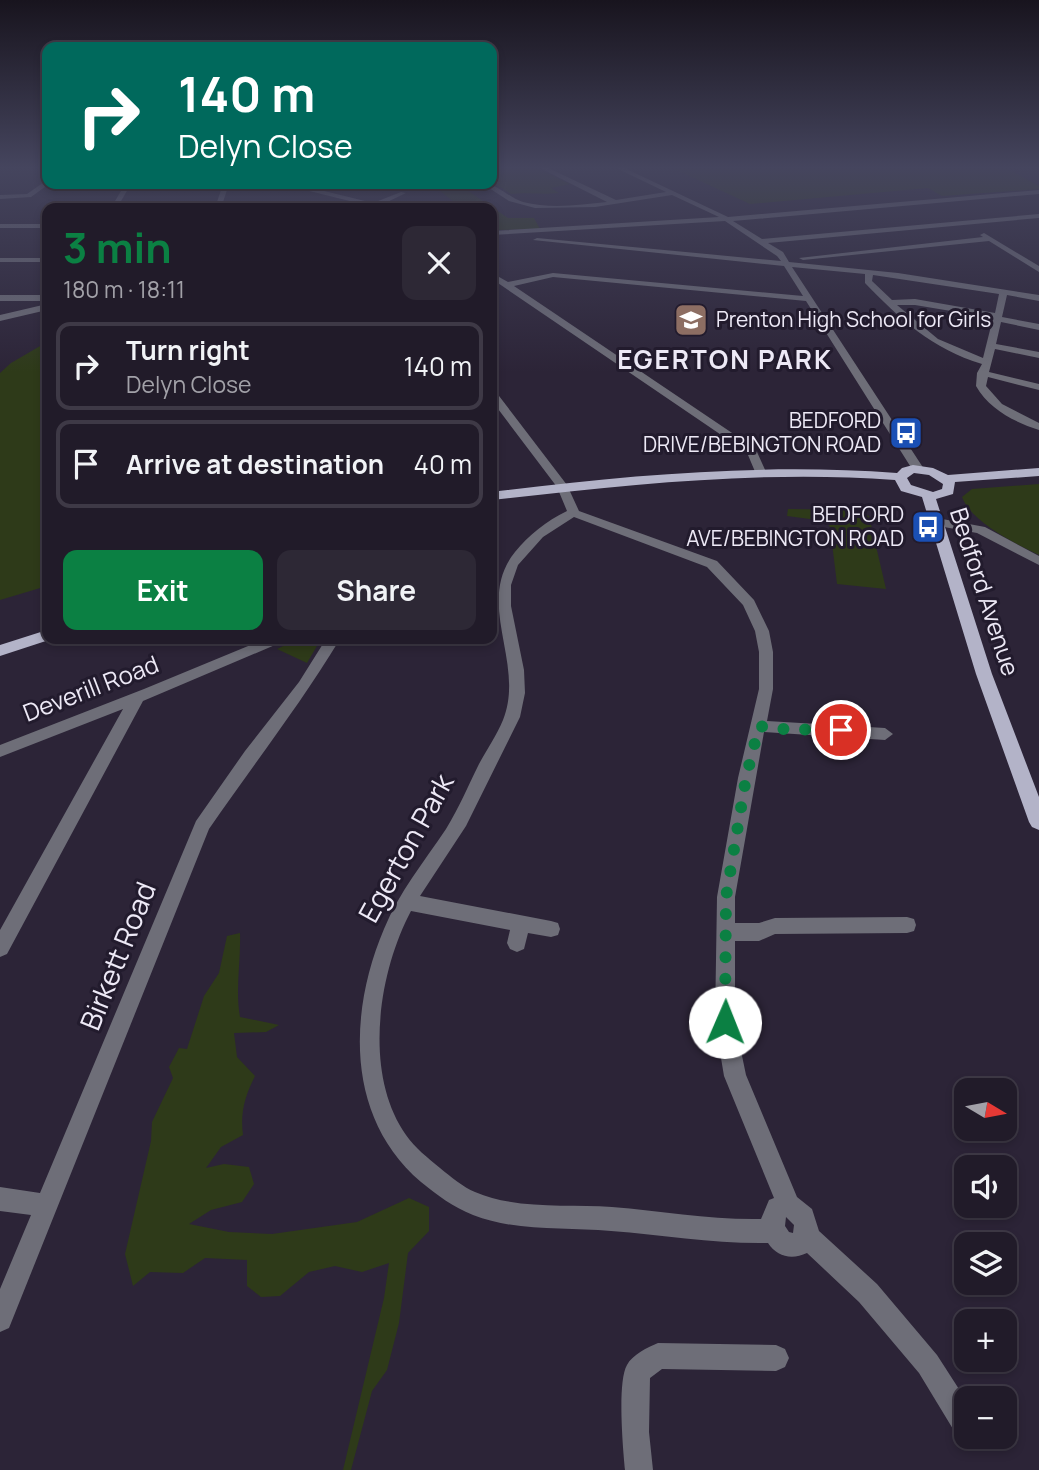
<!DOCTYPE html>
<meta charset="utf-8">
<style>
body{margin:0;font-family:Manrope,sans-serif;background:#2d2835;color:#f1f3f6;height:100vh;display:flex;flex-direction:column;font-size:26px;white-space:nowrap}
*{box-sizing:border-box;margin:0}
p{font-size:23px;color:#a2a1a8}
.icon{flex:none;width:38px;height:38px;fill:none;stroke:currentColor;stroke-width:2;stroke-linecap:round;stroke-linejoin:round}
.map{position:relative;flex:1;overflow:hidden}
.sheet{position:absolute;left:42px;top:203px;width:455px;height:441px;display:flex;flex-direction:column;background:#211b29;border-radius:14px;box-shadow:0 4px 10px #0003,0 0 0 2px #3e3946}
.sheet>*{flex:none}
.top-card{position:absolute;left:42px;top:42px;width:455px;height:147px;border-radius:14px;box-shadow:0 4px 10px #0003,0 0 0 2px #3e3946;background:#00695c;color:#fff;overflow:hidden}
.needle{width:46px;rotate:100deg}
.buttons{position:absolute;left:954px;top:1078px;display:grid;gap:14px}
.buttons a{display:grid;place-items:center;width:63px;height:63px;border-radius:14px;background:#211b29;box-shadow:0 4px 10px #0003,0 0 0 2px #3e3946;font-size:35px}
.pin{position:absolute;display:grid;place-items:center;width:60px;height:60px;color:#fff;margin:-30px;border:4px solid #fff;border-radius:50%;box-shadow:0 2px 7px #0007}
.me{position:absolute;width:77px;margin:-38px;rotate:1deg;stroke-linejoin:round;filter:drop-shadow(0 0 5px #0008)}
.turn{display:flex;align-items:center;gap:24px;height:147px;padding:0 21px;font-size:32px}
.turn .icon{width:91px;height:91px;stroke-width:2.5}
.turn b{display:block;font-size:49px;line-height:60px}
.round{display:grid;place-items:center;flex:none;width:74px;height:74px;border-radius:14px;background:#2d2835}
.summary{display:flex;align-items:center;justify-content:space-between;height:119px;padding:0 21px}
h1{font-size:42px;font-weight:700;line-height:52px;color:#0b8043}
.action{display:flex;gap:14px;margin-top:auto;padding:14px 21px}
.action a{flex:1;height:80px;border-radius:14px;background:#0b8043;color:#fff;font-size:28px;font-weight:700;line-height:80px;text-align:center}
.action a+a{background:#2d2835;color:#f1f3f6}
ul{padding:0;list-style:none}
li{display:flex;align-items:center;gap:21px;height:88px;margin:0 14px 10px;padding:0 7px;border:4px solid #3e3946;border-radius:14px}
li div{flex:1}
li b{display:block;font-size:26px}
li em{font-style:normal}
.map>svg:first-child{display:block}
</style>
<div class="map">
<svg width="1039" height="1470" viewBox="0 0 1039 1470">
<rect width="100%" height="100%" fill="#2c2437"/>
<!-- green -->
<g fill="#2e3a19">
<path d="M 492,166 L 532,166 L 570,184 L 551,188 L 559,193 C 542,195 528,192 511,194 L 492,182 Z"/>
<path d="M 668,166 L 1002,166 L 1039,186 L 1039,189 L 942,196 L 928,188 L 750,204 Z"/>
<path d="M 432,184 L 458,184 L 508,218 L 534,218 L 540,229 L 493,230 L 492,208 L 461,208 Z"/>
<path d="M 47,342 L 47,586 L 0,600 L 0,373 L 11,363 Z"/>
<path d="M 1039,484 L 1039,555 C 1016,544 971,522 962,497 L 972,489 Z"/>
<path d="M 788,509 L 855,510 L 869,516 L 886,589 L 837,584 L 830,527 L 825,521 L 787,516 Z"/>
<path d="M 298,639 L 321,639 L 307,663 L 277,649 Z"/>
<path d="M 240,933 C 241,962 235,989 240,1017 L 279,1025 L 266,1032 L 234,1033 L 237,1057 L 255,1076 C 245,1096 240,1112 243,1135 L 221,1147 L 206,1168 L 224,1164 L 249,1167 L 254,1184 L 242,1202 L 211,1210 L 189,1224 L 229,1232 L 272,1234 L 357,1222 L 409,1198 L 429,1207 L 429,1231 L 408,1253 L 399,1323 L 387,1370 L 372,1391 L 351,1470 L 343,1470 L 384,1298 L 389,1263 L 362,1272 L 335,1266 L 309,1272 L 280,1296 L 261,1297 L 247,1286 L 247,1260 L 205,1258 L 183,1273 L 150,1272 L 133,1286 L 125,1254 L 151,1141 L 152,1122 L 173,1078 L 169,1067 L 179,1048 L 187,1049 L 204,996 L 219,973 L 227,936 Z"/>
</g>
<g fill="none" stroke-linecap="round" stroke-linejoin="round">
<!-- minor -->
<g fill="#6e6e78" fill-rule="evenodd">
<path d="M 536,166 L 544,166 L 616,200 L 666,192 L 612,166 L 620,166 L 728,217 L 1039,190 L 1039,194 L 733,221 L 762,239 L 1039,214 L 1039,218 L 768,243 L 783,252 L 789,262 L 898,273 L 1039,295 L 1039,301 L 1007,295 L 1002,317 L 1039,324 L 1039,330 L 1001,322 L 996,344 L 1039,352 L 1039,358 L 995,349 L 989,372 L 1039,384 L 1039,390 L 988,377 L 986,386 L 1002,404 L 1039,423 L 1039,430 C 1014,422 989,409 976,386 L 977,373 L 982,364 C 932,349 900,319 865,283 L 865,274 L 792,267 L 924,469 L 922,471 L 912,469 L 806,301 L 553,277 L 514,286 L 744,441 L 757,452 L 766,472 L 756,474 L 748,455 L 736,445 L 492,279 L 492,273 L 508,282 L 553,273 L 803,296 L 784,266 L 533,240 L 537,238 L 781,261 L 777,256 L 725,221 L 492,235 L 492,231 L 719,217 L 672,195 L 595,207 L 535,208 L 509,201 L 483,184 C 497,183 509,198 523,202 C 550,209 580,205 607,202 ZM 873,275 L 999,294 L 995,313 L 915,299 L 892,300 L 872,281 ZM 897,305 L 915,305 L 993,318 L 983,358 L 938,339 Z"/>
<path d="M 47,180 L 49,184 L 31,197 L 0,199 L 0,195 L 27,194 Z"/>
<path d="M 125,184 L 131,184 L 117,208 L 111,208 Z"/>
<path d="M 223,184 L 229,184 L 229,186 L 296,184 L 373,203 L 401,192 L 406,193 L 381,205 L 389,208 L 378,208 L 293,187 L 227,190 L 221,208 L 215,208 Z"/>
<rect x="0" y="224" width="47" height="4"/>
<path d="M 984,233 L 1039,266 L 1039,272 L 989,241 L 803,260 L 799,258 L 983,237 L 980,235 Z"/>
<rect x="0" y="258" width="47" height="4"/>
<rect x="0" y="295" width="47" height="6"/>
<path d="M 47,304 L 47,310 L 0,321 L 0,315 Z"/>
<path d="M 492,391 L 496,392 L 567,485 L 579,511 L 717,561 L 754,600 L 769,631 L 773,652 L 773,689 L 767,721 L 885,728 L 893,734 L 885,740 L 764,732 L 735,897 L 735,923 L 759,923 L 775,918 L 907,917 L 914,919 L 916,925 L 914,931 L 907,933 L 775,934 L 759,941 L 735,941 L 735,1022 L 746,1075 L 797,1197 L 812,1209 L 819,1231 L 877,1284 L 937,1355 L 966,1400 L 968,1437 L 956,1434 L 919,1373 L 859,1302 L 807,1253 C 792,1260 777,1257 768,1243 C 715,1244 664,1235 611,1231 C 565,1227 517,1232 473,1215 C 453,1207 437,1195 421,1182 C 346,1118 348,1014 384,929 C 399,892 424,862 446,829 C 459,808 468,786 479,764 C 487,749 497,735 503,720 C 526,663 474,603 515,552 C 529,535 546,521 567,511 L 557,487 L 492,401 ZM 574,517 L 707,567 L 743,605 L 755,631 L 759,652 L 759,689 L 738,778 L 717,897 L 715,1022 L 724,1076 L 774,1198 L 769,1200 L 761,1219 C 711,1220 662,1211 612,1207 C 568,1204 517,1210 475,1192 C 463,1187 451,1177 440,1168 C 428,1158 415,1148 406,1135 C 363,1074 378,973 411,911 L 510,930 L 507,943 L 510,949 L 517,952 L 524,949 L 528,933 L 551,937 L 558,935 L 560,929 L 558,923 L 551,921 L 420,896 L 466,826 L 520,717 L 525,693 L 524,670 L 511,606 L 511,585 L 518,565 L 543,537 ZM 786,1217 L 794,1225 L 793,1233 L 789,1232 L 785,1226 Z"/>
<path d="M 937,518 L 985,527 L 1039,556 L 1039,565 L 977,533 L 933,525 L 933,519 Z"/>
<path d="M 265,639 L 284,639 L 282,642 L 143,701 L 7,954 L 0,957 L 0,930 L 123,709 L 0,757 L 0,745 L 144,689 Z"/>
<path d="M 326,639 L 340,639 C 300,705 253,765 209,829 L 9,1328 L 0,1332 L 0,1289 L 31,1215 L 0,1211 L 0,1187 L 40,1193 L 196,821 L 245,751 L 299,682 Z"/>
<path d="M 658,1343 L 776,1345 L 785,1349 L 789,1358 L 785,1367 L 776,1371 L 662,1369 L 650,1378 L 649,1432 L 653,1470 L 625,1470 C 623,1449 617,1382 627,1365 C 632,1355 648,1347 658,1343 Z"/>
</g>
<!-- major -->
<g fill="#b3b3c8" fill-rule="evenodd">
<path d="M 913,465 L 933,468 L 948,475 L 1039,468 L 1039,476 L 955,482 L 953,494 L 936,499 L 992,674 L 1039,797 L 1039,830 L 1032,827 L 1029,822 L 976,674 L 922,497 L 901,491 L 895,480 C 759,470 627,485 492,500 L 492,492 C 627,475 761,463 897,473 L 902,468 ZM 914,473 L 929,475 L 943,484 L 942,489 L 933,492 L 911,485 L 907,478 Z"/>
<path d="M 47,630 L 47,639 L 52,639 L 0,656 L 0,645 Z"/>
</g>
</g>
<!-- sky -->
<linearGradient id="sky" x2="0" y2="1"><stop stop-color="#18141e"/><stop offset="0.45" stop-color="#45455e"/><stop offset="1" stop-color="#45455e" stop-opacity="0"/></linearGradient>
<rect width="1039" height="372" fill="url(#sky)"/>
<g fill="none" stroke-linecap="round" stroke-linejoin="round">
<!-- route -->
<path stroke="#0b8043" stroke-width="12" stroke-dasharray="0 21.6" d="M 725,1022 L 726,897 L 746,778 L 759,726 L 776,729 L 841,730"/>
</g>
<!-- icons -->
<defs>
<symbol id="school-square" viewBox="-11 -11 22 22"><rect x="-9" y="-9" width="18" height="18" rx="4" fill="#8d6e63" stroke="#221b2d"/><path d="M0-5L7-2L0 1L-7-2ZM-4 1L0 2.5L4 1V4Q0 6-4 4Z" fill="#fff"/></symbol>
<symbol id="bus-square" viewBox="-11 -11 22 22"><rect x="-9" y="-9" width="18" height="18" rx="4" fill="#1a4fb4" stroke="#221b2d"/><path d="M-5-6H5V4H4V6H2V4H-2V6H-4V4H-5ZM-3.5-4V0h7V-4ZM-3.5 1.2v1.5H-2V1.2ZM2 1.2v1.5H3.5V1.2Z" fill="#fff"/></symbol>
</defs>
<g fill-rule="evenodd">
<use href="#school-square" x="672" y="301" width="38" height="38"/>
<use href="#bus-square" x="887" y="414" width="38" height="38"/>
<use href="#bus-square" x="909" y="508" width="38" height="38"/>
</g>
<g text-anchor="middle" stroke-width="6" stroke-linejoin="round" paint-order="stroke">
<!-- far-poi labels -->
<g font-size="21" fill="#ede9f6" stroke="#221b2d" text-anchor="end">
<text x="716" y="327" text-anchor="start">Prenton High School for Girls</text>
<text x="881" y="428">BEDFORD<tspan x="881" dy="24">DRIVE/BEBINGTON ROAD</tspan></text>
<text x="904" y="522">BEDFORD<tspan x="904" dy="24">AVE/BEBINGTON ROAD</tspan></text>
</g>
<!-- street labels -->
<g font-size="24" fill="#ede9f6" stroke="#221b2d">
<text transform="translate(984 592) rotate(72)" y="8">Bedford Avenue</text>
<text transform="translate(91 689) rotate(-21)" y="8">Deverill Road</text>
</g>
<!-- far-district labels -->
<g font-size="26" font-weight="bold" letter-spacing="2" fill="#ede9f6" stroke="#221b2d">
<text x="725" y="369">EGERTON PARK</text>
</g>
<!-- near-street labels -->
<g font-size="28" fill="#ede9f6" stroke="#221b2d">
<text transform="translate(406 848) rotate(-61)" y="10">Egerton Park</text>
<text transform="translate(118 956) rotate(-68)" y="10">Birkett Road</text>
</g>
</g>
</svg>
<div class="buttons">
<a><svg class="needle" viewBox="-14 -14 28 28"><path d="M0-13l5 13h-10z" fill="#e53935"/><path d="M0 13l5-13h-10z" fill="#a2a1a8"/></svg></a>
<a><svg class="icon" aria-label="sound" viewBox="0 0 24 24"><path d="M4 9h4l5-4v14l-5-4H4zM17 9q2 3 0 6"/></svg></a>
<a><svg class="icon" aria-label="layers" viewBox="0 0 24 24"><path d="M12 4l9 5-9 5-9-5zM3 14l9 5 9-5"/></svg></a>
<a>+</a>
<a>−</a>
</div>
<div class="pin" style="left:841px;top:730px;background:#d93025"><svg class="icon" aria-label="arrive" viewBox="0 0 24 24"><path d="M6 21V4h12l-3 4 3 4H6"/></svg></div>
<svg class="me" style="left:725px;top:1022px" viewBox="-20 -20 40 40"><circle r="19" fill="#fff"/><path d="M0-13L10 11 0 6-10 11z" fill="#0b8043"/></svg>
<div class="top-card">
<div class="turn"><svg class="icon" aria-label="right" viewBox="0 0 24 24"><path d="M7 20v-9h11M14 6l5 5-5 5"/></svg><div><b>140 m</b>Delyn Close</div></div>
</div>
<section class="sheet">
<div class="summary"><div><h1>3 min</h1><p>180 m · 18:11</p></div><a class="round"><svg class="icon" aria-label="close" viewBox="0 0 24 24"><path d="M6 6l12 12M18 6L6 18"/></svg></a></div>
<ul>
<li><svg class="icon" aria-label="right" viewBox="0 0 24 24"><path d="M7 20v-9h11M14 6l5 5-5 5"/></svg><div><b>Turn right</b><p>Delyn Close</p></div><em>140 m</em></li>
<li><svg class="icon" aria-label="arrive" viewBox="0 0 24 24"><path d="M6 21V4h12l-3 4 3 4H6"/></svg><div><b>Arrive at destination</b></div><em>40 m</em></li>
</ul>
<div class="action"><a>Exit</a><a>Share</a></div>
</section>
</div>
